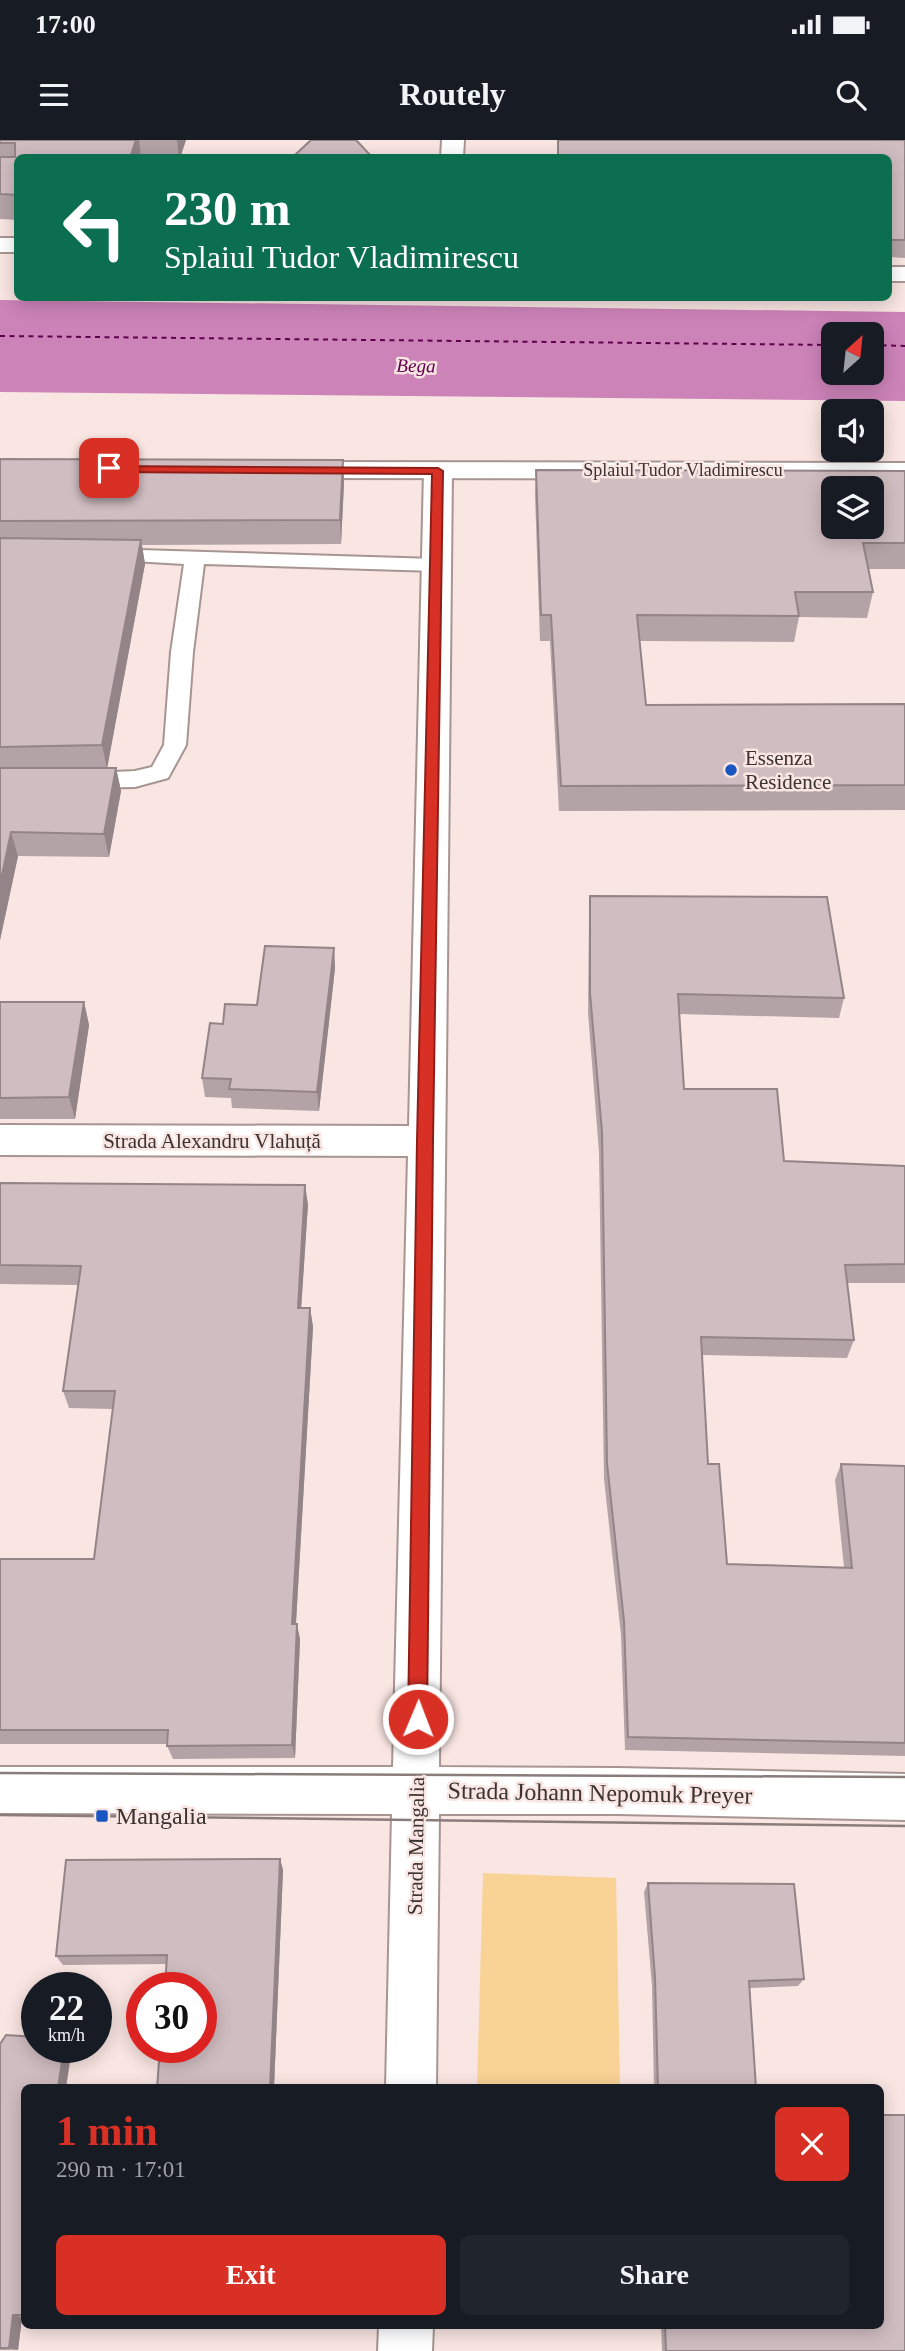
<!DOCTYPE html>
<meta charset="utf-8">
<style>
body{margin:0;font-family:"Times New Roman",serif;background:#20242c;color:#f1f3f6;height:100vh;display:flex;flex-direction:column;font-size:26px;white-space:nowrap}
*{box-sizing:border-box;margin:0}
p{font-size:23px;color:#9ea1a6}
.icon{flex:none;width:38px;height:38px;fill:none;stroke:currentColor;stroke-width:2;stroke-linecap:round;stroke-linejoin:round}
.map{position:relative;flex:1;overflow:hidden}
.details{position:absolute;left:21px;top:1944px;width:863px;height:245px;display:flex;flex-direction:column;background:#171b24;border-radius:10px;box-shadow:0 4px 18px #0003}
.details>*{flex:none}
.banner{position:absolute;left:14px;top:14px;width:878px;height:147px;border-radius:10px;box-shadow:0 4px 18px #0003;background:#0b6e4f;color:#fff;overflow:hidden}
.needle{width:46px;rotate:27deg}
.buttons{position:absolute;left:821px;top:182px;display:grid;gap:14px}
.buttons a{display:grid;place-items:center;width:63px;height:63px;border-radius:10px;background:#171b24;box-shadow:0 4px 18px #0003;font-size:35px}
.speed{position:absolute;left:21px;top:1832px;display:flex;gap:14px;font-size:35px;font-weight:700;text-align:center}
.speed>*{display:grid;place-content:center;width:91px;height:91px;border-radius:50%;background:#171b24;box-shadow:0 4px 18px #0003;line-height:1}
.speed small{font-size:18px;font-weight:400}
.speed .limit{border:10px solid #d22;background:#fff;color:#111}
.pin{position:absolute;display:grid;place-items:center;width:60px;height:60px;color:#fff;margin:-30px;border-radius:14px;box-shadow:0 4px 10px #0006}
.me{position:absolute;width:77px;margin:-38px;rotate:1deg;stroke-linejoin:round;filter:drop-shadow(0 0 5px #0008)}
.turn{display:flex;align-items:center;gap:24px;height:147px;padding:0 35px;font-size:32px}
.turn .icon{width:91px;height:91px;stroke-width:2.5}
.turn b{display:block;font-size:49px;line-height:60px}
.round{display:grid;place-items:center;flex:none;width:74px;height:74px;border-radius:10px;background:#20242c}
.overview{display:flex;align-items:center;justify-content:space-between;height:119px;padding:0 35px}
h1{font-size:42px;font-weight:600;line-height:52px;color:#d93025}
.primary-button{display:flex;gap:14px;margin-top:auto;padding:14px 35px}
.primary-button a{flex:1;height:80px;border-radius:10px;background:#d93025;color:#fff;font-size:28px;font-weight:600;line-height:80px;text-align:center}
.primary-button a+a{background:#20242c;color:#f1f3f6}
.status{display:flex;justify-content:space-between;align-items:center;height:49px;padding:0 35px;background:#171b24;direction:ltr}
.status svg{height:19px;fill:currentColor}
header{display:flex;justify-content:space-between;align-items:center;height:91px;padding:0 35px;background:#171b24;font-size:32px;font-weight:600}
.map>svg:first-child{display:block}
</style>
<div class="status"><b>17:00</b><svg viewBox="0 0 49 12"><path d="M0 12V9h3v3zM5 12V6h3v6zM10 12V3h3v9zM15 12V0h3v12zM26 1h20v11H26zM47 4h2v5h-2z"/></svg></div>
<header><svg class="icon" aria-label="menu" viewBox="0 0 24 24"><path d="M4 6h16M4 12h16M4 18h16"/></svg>Routely<svg class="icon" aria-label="search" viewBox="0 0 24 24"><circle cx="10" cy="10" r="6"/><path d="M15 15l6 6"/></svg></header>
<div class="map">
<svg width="905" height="2211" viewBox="0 0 905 2211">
<rect width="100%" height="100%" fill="#f9e5e2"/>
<!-- green -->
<path fill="#f9d395" d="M 483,1733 L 616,1738 L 620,1948 L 477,1948 Z"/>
<!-- water -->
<path fill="#cc83b8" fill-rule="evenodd" d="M 0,160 L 905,172 L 905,261 L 0,252 ZM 833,194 L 872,194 L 872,233 L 833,233 Z"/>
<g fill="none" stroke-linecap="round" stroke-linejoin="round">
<!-- ferry -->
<g stroke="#5e004d" stroke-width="2" stroke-dasharray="5 4.5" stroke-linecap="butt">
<path d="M 0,196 L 833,205"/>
<path d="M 872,205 L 905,206"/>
</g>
<defs>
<path id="lane" d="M 106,409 L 436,419 L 443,420 L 446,425 L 443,430 L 436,431 L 204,424 L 193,512 L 186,605 L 168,638 L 135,647 L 80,648 L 72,646 L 68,640 L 72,634 L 135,631 L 152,627 L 164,605 L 171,512 L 184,424 L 99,419 L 96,415 L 99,411 Z"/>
<g id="street">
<path d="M 442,0 L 464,0 L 463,18 L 441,18 Z"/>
<rect x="0" y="98" width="18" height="14"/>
<rect x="889" y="127" width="16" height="14"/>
<path d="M 438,323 L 448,325 L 452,331 L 439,1627 L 618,1628 L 905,1634 L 905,1680 L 618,1674 L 439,1674 L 436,1948 L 386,1948 L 392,1674 L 0,1673 L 0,1627 L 393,1627 L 408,1016 L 0,1015 L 0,985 L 409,986 L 424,331 L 428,325 Z"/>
<path d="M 379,2186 L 433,2186 L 432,2211 L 378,2211 Z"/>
</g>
<path id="secondary" d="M 293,322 L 905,323 L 905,339 L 293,338 L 283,336 L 279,330 L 283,324 Z"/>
</defs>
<!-- lane casing -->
<use href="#lane" stroke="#a79592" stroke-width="4"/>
<!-- street casing -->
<use href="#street" stroke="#a79592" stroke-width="4"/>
<!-- secondary casing -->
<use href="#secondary" stroke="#a79592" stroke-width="4"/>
<!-- lane -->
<use href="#lane" fill="#fff" fill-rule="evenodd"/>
<!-- street -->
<use href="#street" fill="#fff" fill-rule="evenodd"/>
<!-- secondary -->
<use href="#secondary" fill="#fff" fill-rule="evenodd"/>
<!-- tram -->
<g stroke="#897d7b" stroke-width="2.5">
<path d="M 0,1633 L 905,1637"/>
<path d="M 0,1675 L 905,1686"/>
</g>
</g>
<!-- wall -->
<g fill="#b3a3a6">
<path d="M 0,0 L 186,0 L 180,18 L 18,18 L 18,80 L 0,79 Z"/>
<path d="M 557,0 L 905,0 L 905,118 L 889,117 L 889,18 L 557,18 Z"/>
<path d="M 0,319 L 343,320 L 344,343 L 341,404 L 142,405 L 145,424 L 107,628 L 116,628 L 121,651 L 109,717 L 18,716 L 0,800 Z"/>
<path d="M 536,330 L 905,331 L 905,429 L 868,429 L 873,452 L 867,478 L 799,477 L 794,502 L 640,501 L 646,565 L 905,564 L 905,670 L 559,671 L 550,501 L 540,501 L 535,355 Z"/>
<path d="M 590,756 L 844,858 L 839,878 L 679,874 L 684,949 L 784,1021 L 905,1026 L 905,1143 L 847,1143 L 854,1200 L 847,1218 L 702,1215 L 708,1324 L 727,1424 L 844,1427 L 835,1340 L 841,1324 L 905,1326 L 905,1616 L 625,1610 L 621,1495 L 604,1339 L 599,1012 L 588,873 L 589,777 Z"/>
<path d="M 334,808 L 335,828 L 319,971 L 232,968 L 231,958 L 205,957 L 202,938 L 223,884 L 257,865 Z"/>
<path d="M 0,862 L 84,862 L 89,885 L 75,979 L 0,979 Z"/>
<path d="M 0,1043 L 308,1064 L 301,1168 L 310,1168 L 313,1187 L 296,1484 L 300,1499 L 295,1618 L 173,1619 L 167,1606 L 167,1604 L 0,1604 L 0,1419 L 94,1419 L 113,1269 L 69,1268 L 63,1251 L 78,1145 L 0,1144 Z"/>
<path d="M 280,1719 L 283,1730 L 274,1948 L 157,1948 L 167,1824 L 63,1825 L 56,1816 Z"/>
<path d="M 648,1743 L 804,1839 L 798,1846 L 750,1848 L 756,1948 L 654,1948 L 652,1846 L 644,1752 Z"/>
<path d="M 0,1904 L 24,1948 L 24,2178 L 22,2178 L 18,2210 L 0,2210 Z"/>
<path d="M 661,2186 L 880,2186 L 905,2211 L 662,2211 Z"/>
</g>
<!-- shaded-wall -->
<g fill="#928487">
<path d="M 136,0 L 139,0 L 141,18 L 130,18 Z"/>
<path d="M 177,0 L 186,0 L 180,18 L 179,18 Z"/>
<path d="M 343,320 L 344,343 L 341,404 L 340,380 Z"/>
<path d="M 141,400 L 145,424 L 107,629 L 102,605 Z"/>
<path d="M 116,628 L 121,651 L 109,717 L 104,694 Z"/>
<path d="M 11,692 L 18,716 L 0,800 L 0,745 Z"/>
<path d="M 334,808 L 335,828 L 319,971 L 317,952 Z"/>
<path d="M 84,862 L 89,885 L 75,979 L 69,957 Z"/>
<path d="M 305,1045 L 308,1064 L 300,1186 L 298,1168 Z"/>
<path d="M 310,1168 L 313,1187 L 295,1499 L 292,1484 Z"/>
<path d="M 297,1484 L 300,1499 L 295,1618 L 292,1605 Z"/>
<path d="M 280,1719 L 283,1730 L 274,1948 L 270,1948 Z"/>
<path d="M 64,1908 L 72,1908 L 66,1948 L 58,1948 Z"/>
<path d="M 13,2175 L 22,2178 L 18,2210 L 9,2208 Z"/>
</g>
<!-- building -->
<g fill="#d0bdc1" stroke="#928487" stroke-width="2" fill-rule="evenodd">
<path d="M 0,0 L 136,0 L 130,18 L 18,18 L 18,55 L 0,54 L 0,17 L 15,17 L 15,3 L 0,3 Z"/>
<path d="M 311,0 L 356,0 L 373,18 L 295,18 L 295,15 Z"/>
<path d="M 558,0 L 905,0 L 905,100 L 889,100 L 889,18 L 558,18 Z"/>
<path d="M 0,319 L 343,320 L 340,380 L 0,381 Z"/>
<path d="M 536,330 L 905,331 L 905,403 L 863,403 L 873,452 L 795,452 L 799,476 L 637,475 L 646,565 L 905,564 L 905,645 L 561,646 L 551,475 L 541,475 ZM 833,348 L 872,348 L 872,387 L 833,387 Z"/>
<path d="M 0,398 L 141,400 L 102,605 L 0,607 Z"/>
<path d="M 0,628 L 116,628 L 104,694 L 11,692 L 0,745 Z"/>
<path d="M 590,756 L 827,757 L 844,858 L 678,854 L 684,949 L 777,949 L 784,1021 L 905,1026 L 905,1124 L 845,1125 L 854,1200 L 701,1197 L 708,1324 L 719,1324 L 727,1424 L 852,1428 L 841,1324 L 905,1326 L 905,1603 L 628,1597 L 624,1481 L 607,1323 L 602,992 L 590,853 Z"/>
<path d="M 265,806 L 334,808 L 317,952 L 229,949 L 231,939 L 202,938 L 210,883 L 223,884 L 225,864 L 257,865 Z"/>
<path d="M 0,862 L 84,862 L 69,957 L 0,958 Z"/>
<path d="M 0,1043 L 305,1045 L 298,1168 L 310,1168 L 292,1484 L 297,1484 L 292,1605 L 167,1606 L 168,1590 L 0,1590 L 0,1419 L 94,1419 L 115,1251 L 63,1251 L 81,1126 L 0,1125 Z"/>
<path d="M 280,1719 L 270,1948 L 157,1948 L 160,1908 L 201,1908 L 201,1848 L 165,1848 L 167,1815 L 56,1816 L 66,1720 Z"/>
<path d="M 648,1743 L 794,1744 L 804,1839 L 749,1841 L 756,1948 L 658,1948 L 655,1838 Z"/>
<path d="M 6,1895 L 37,1897 L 37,1908 L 64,1908 L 58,1948 L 24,1948 L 24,2175 L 13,2175 L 9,2208 L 0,2208 L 0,1904 Z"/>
<path d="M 880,1975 L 905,1975 L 905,2211 L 666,2211 L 665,2186 L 880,2186 Z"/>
</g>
<!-- route -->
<path fill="#d93025" stroke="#8d1f18" stroke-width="2" d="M 105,326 L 438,328 L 443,331 L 433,1001 L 427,1579 L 424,1586 L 418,1588 L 411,1586 L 408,1579 L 417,1001 L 432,334 L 109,332 L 105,331 Z"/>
<!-- markers -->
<g fill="#1956c2" stroke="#f9e5e2" stroke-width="2.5">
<circle cx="731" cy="630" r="7"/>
<rect x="95" y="1669" width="14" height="14" rx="3.5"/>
</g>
<g text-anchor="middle" stroke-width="5" stroke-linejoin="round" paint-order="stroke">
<!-- far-street labels -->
<g font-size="18" fill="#3a3331" stroke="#f9e5e2">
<text x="683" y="336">Splaiul Tudor Vladimirescu</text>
</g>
<!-- far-water labels -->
<g font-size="19" font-style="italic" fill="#5e004d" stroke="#f9e5e2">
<text transform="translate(416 225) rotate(1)" y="7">Bega</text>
</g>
<!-- poi labels -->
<g font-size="21" fill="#3a3331" stroke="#f9e5e2" text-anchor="start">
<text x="745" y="625">Essenza<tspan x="745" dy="24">Residence</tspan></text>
</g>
<!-- street labels -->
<g font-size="21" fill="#3a3331" stroke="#f9e5e2">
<text x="212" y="1008">Strada Alexandru Vlahuță</text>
<text transform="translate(416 1706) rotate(-89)" y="7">Strada Mangalia</text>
</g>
<!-- near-street labels -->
<g font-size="24" fill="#3a3331" stroke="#f9e5e2">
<text transform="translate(600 1653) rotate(1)" y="8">Strada Johann Nepomuk Preyer</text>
</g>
<!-- near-poi labels -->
<g font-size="24" fill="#3a3331" stroke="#f9e5e2" text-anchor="start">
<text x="116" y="1684">Mangalia</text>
</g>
</g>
</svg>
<div class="buttons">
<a><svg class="needle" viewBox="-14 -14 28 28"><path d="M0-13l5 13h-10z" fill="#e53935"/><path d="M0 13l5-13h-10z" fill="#9ea1a6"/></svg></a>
<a><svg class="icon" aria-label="sound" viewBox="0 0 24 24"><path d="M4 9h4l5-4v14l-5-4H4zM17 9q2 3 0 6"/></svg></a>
<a><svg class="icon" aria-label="layers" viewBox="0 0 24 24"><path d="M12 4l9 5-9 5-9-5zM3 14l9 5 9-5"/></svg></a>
</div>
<div class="speed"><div>22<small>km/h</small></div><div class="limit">30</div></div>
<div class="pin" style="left:109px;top:328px;background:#d93025"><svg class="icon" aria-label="arrive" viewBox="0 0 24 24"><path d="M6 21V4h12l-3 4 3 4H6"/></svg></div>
<svg class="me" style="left:418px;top:1579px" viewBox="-20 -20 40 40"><circle r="17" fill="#d93025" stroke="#fff" stroke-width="3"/><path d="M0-11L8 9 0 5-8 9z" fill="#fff"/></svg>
<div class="banner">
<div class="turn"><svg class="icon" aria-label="left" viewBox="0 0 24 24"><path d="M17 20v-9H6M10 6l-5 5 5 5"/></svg><div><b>230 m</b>Splaiul Tudor Vladimirescu</div></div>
</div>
<section class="details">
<div class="overview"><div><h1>1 min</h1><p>290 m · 17:01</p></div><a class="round" style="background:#d93025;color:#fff"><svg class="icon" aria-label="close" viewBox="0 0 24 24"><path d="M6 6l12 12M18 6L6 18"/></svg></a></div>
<div class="primary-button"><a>Exit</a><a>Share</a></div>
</section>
</div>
